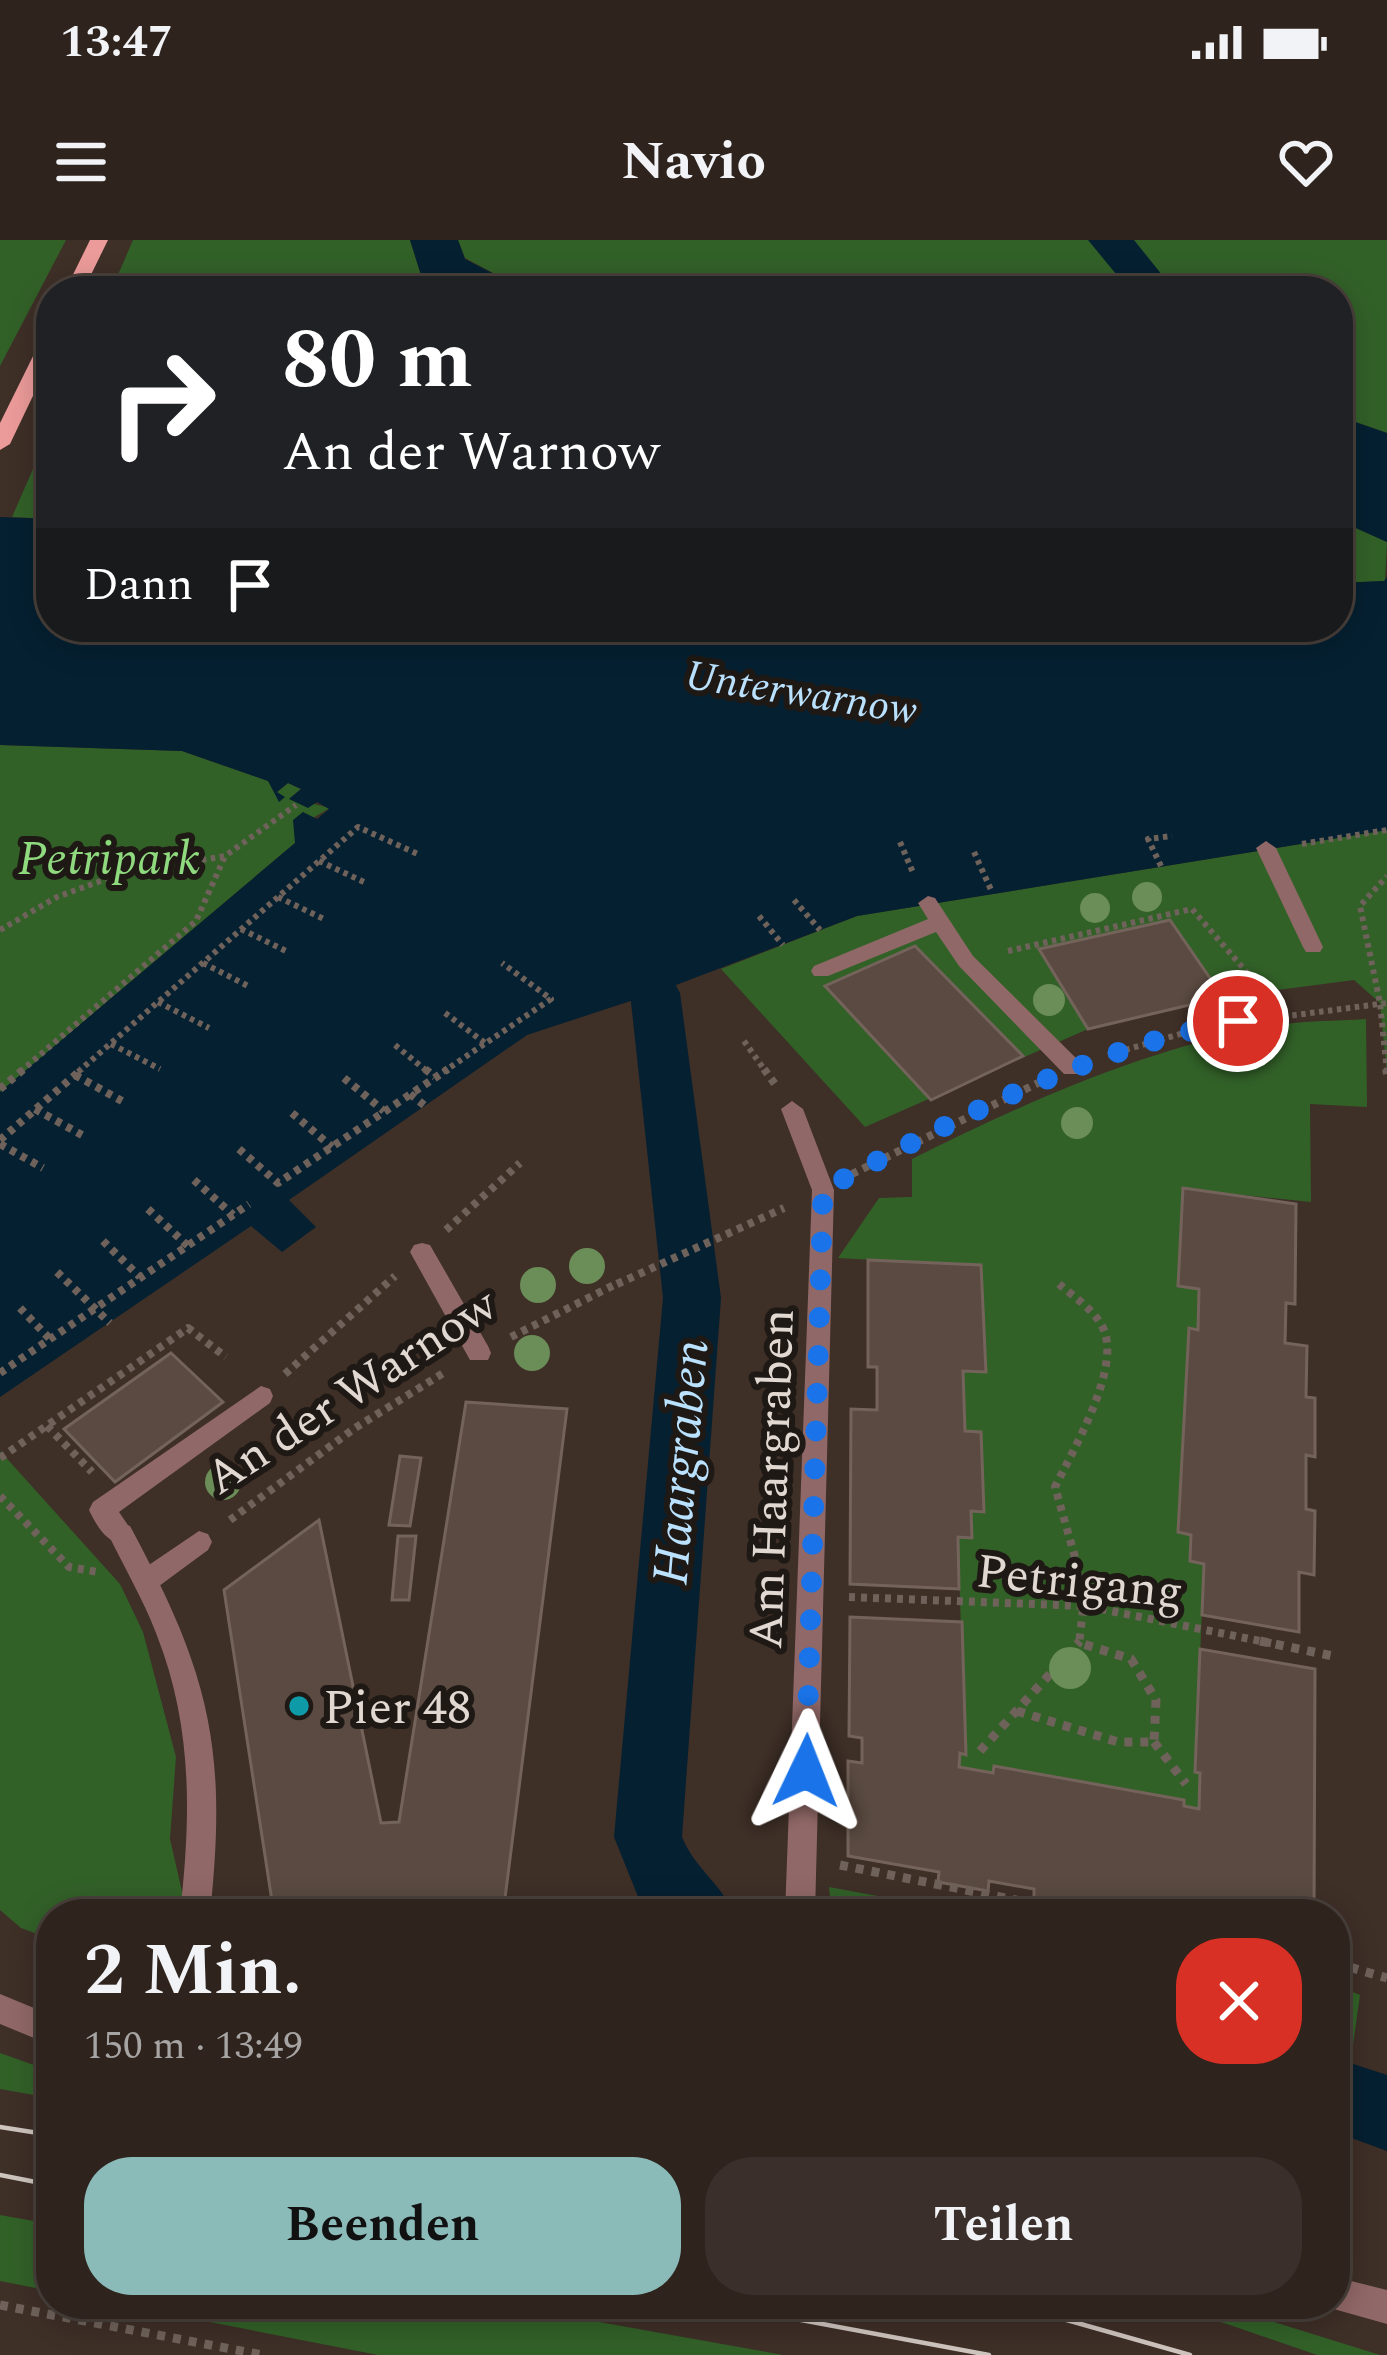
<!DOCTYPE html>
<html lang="de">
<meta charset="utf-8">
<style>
body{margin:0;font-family:Spectral,serif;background:#3a2f2a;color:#f1f3f6;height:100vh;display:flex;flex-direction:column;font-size:45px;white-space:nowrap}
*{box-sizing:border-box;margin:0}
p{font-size:39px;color:#a7a4a4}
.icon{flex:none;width:66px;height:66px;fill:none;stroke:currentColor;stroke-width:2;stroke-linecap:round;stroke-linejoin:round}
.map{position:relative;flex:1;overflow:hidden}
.details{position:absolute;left:36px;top:1659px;width:1314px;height:420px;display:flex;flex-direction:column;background:#2e231d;border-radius:48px;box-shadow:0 6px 30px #0003,0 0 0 3px #49403b}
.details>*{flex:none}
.banner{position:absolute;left:36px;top:36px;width:1317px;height:366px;border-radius:48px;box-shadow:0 6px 30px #0003,0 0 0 3px #49403b;background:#202124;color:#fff;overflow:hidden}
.pin{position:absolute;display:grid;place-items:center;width:102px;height:102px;color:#fff;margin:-51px;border:6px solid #fff;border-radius:50%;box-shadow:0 3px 12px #0007}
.me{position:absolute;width:132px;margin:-66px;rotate:2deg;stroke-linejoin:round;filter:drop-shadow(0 0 9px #0008)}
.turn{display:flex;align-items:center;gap:42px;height:252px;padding:0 48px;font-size:54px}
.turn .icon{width:156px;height:156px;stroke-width:2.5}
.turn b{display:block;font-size:84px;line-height:102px}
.then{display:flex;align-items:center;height:114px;padding:0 48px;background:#0003;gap:24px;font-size:45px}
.round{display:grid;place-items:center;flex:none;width:126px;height:126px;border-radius:48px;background:#3a2f2a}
.headline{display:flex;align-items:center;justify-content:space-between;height:204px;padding:0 48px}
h1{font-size:72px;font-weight:700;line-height:90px}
.cta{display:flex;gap:24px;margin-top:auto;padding:24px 48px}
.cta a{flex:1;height:138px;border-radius:48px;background:#8bbbb9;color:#111;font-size:48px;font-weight:700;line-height:138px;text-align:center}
.cta a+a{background:#3a2f2a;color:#f1f3f6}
.status{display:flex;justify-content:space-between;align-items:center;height:84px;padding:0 60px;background:#2e231d;direction:ltr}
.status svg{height:33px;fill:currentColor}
header{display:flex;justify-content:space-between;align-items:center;height:156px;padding:0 48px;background:#2e231d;font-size:54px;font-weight:700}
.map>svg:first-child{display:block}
</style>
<div class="status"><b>13:47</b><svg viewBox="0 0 49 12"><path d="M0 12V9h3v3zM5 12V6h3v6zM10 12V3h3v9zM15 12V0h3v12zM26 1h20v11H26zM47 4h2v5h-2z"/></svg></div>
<header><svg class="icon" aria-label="menu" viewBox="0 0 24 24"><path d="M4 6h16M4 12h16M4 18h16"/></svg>Navio<svg class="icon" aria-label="heart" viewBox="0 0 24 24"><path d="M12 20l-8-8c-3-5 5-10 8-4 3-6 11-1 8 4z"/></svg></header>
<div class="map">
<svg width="1387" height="2115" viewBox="0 0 1387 2115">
<rect width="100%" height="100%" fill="#3e2f27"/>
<!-- green -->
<g fill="#326128">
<path d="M 0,0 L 66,0 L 0,126 Z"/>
<path d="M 133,0 L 410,0 L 421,35 L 459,51 L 111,51 Z"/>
<path d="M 458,0 L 1387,0 L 1387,193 L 1338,176 L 1338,51 L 527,51 L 465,18 Z"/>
<path d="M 51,188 L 51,279 L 12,277 Z"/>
<path d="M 1338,280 L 1387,302 L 1385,341 L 1338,343 Z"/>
<path d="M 0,505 L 182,511 L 268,541 L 276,553 L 288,543 L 301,549 L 290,558 L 330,568 L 297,587 L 295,603 L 0,852 Z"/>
<path d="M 1387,590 L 1387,834 L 1380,763 L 1354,740 L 1223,757 L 1088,789 L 865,887 L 721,729 L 857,676 Z"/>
<path d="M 1366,779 L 1367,867 L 1310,864 L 1311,962 L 1183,949 L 1178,1045 L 1199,1049 L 1198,1090 L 1189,1089 L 1178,1292 L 1191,1295 L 1191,1321 L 1204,1324 L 1195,1531 L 1200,1533 L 1199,1569 L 1184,1566 L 1183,1560 L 995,1527 L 993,1533 L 959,1527 L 960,1513 L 965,1515 L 958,1297 L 971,1298 L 971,1271 L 984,1271 L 981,1193 L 965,1191 L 963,1131 L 986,1131 L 981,1026 L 838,1018 L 879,958 L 912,957 L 912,919 C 1027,862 1139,811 1265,787 C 1298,781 1333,781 1366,779 Z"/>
<path d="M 0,1211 L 120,1344 L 143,1392 L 176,1517 L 170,1599 L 183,1656 L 172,1674 L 51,1674 L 51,1699 L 21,1688 L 0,1670 Z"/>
<path d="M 829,1647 L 975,1674 L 832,1674 Z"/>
<path d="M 1335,1741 L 1349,1744 L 1350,1751 L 1360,1755 L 1350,1826 L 1335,1822 Z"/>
<path d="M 0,1813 L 51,1831 L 51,1858 L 0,1849 Z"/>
<path d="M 0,1975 L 51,1984 L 51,2051 L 0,2041 Z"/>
<path d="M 118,2064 L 498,2064 L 783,2115 L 378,2115 Z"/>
<path d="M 1145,2064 L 1216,2064 L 1380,2115 L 1317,2115 L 1224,2083 Z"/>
</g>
<!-- water -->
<g fill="#052031">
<path d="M 410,0 L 458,0 L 465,19 L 527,51 L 459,51 L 421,35 Z"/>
<path d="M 1088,0 L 1134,0 L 1175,51 L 1130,51 Z"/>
<path d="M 1338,176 L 1387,193 L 1387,302 L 1338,280 Z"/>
<path d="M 0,277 L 51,279 L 51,387 L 1338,387 L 1338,343 L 1384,341 L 1387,337 L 1387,590 L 857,676 L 655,753 L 527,795 L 289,960 L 316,987 L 282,1012 L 251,986 L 0,1157 L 0,852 L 295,603 L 293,580 L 303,572 L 317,579 L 329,569 L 317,562 L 308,568 L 289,559 L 301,549 L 288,543 L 277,552 L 285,557 L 279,562 L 268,541 L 182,511 L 0,505 Z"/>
</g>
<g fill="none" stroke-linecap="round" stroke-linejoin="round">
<!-- canal -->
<g fill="#052031" fill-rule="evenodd">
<path d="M 655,735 L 673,740 L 680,753 L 721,1058 L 682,1597 C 695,1629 721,1643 734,1674 L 645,1674 L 614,1597 L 663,1058 L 630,753 L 637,740 Z"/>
<path d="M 1335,1818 L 1387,1835 L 1387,1911 L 1335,1892 Z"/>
</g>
</g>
<!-- building -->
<g fill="#5a4a41" stroke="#74635a" stroke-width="3">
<path d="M 1170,680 L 1223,757 L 1088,789 L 1039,709 Z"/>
<path d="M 915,706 L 1023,816 L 931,860 L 825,746 Z"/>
<path d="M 1183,948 L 1296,964 L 1295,1064 L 1286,1063 L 1285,1103 L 1307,1106 L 1306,1157 L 1315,1158 L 1315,1217 L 1306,1215 L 1306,1269 L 1315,1271 L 1314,1335 L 1299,1332 L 1299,1392 L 1202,1375 L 1204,1324 L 1190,1321 L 1191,1295 L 1178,1292 L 1189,1088 L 1198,1090 L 1199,1049 L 1178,1046 Z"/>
<path d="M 868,1020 L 981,1025 L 986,1132 L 963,1131 L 965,1191 L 981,1192 L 984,1272 L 971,1271 L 972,1298 L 958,1297 L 959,1349 L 850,1344 L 851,1169 L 877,1170 L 877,1127 L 868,1127 Z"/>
<path d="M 171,1113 L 223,1162 L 115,1242 L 64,1189 Z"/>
<path d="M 466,1162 L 567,1169 L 503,1674 L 274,1674 L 224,1350 L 319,1280 L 381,1583 L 399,1582 Z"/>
<path d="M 400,1216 L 421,1218 L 410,1286 L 389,1285 Z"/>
<path d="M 398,1296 L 416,1296 L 409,1360 L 392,1360 Z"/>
<path d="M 850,1377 L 962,1382 L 966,1515 L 960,1513 L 959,1527 L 993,1533 L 994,1526 L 1184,1560 L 1184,1566 L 1199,1569 L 1200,1533 L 1195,1532 L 1200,1409 L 1315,1429 L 1314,1674 L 1210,1674 L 1210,1666 L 1182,1661 L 1182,1674 L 1131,1674 L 1131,1666 L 1085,1658 L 1085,1668 L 1034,1659 L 1034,1649 L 989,1641 L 988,1651 L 938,1642 L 939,1632 L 848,1616 L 848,1521 L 862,1523 L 862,1498 L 849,1496 Z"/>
</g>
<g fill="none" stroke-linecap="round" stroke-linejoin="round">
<!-- path-far2 -->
<g stroke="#6f625b" stroke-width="6" stroke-dasharray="4.5 4.5" stroke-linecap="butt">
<path d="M 900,602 L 914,635"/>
<path d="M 1302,604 L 1387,590"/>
<path d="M 974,612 L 992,652"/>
<path d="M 319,621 L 364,642"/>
<path d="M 1161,626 L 1148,599 L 1172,596"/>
<path d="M 278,657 L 326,680"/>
<path d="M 794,660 L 820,690"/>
<path d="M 759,676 L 783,705"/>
<path d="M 241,689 L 288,712"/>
<path d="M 0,690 L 57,657 L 117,635 L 225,616 L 296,565"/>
<path d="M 1008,711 L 1192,669 L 1250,736 L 1271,775"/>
<path d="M 203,723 L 250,747"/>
<path d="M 158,762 L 209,788"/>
<path d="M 445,773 L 485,803"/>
<path d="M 744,801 L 766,832"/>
<path d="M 111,804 L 160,829"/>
<path d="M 395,805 L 428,832"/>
<path d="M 1108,815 L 1204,787 L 1387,763"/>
<path d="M 20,832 L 196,681 L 225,616"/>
<path d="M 78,832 L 358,587 L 420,615"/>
<path d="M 443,832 L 551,759 L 502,723"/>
<path d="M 1387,832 L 1380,763 L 1360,666 L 1387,636"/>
</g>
<!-- path-far1 -->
<g stroke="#6f625b" stroke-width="8" stroke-dasharray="6 6" stroke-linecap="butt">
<path d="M 425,829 L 435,837"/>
<path d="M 764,829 L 775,844"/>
<path d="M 1386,829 L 1387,834"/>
<path d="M 75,835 L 122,861"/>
<path d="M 344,838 L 384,871"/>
<path d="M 0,849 L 24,829"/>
<path d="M 410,854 L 425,866"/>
<path d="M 35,869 L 82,895"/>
<path d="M 292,873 L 332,907"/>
<path d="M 0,900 L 82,829"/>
<path d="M 0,904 L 43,928"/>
<path d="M 239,909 L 278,943 L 448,829"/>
<path d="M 852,934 L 1038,843"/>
<path d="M 194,940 L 233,975"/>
<path d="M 148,969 L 188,1006"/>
<path d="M 446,990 L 520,923"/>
<path d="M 103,1001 L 140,1037"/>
<path d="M 57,1032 L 110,1083"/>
<path d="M 617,1044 L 784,968"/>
<path d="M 1059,1044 C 1074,1057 1099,1073 1105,1093 C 1118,1134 1073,1210 1055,1247 L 1085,1352 L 1079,1404"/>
<path d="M 20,1068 L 50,1099"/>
<path d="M 511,1097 L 618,1043"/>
<path d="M 0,1133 L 249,964"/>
<path d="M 285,1134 L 395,1036"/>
<path d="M 47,1186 L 92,1232"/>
<path d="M 0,1218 L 188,1088 L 226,1117"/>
<path d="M 0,1256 L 69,1327 L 98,1332"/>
<path d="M 230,1280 L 355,1188 L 445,1132"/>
<path d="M 849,1357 L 1086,1366 L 1275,1404"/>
</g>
<!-- path -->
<g stroke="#6f625b" stroke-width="9" stroke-dasharray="8 8" stroke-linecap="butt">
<path d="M 1260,1401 L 1338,1417"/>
<path d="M 1017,1471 L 1118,1502 L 1154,1502 L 1156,1460 L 1131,1419 L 1080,1403"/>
<path d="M 1154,1502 L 1186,1544"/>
<path d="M 980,1511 L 1080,1401"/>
<path d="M 840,1625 L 1086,1674"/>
<path d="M 1335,1723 L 1387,1738"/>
<path d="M 0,2065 L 263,2115"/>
</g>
<!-- lane -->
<g fill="#906867" fill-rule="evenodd">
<path d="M 1266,601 L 1276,608 L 1323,707 L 1320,712 L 1306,712 L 1303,707 L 1256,608 Z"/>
<path d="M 928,656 L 935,658 L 973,716 L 1080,822 L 1083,828 L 1080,834 L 1064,834 L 959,726 L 936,692 L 828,736 L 814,736 L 811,731 L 814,726 L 928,679 L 918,663 Z"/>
<path d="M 792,861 L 803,869 L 834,950 L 831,956 L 823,959 L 812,950 L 781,869 Z"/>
<path d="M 422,1003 L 430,1005 L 488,1106 L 491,1113 L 488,1120 L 470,1120 L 410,1012 L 414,1005 Z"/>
<path d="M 261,1146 L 270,1149 L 273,1156 L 270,1163 L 119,1272 L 134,1294 L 130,1302 C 110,1309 97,1287 89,1270 L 93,1262 Z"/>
<path d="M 199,1291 L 208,1294 L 212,1302 L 208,1310 L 155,1349 L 146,1353 L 137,1349 L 133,1341 L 137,1333 Z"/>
</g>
<!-- street -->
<g fill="#906867" fill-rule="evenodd">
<path d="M 823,941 L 834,950 L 815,1674 L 785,1674 L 812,950 Z"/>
<path d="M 121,1283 L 130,1286 C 209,1433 228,1507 210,1674 L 180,1674 C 191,1576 193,1486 156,1393 C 143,1359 124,1327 108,1294 L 112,1286 Z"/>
<path d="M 0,1754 L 51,1775 L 51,1805 L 0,1784 Z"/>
<path d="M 1335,2037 L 1387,2050 L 1387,2084 L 1323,2066 L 1335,2064 Z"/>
</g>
<!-- primary -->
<g fill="#eb9b99" fill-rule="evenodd">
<path d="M 90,0 L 108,0 L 83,51 L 65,51 Z"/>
<path d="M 51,92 L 51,118 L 10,204 L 0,210 L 0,183 L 42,98 Z"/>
</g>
<!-- tram -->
<g stroke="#cfc5bf" stroke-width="4.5">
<path d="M 0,1887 L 51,1895"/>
<path d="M 0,1935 L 51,1945"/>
<path d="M 715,2064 L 989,2115"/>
<path d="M 1010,2064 L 1190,2115"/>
</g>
</g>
<!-- trees -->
<g fill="#6b8d57">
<circle cx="1147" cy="657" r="15"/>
<circle cx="1095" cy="668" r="15"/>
<circle cx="1049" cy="760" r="16"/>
<circle cx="1077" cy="883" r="16"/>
<circle cx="587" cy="1026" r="18"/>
<circle cx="538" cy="1045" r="18"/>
<circle cx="532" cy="1113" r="18"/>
<circle cx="223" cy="1242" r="18"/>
<circle cx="1070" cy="1428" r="21"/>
</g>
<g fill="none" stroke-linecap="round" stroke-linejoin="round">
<!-- route -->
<path stroke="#1a73e8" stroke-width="21" stroke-dasharray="0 37.8" d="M 806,1531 L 823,950 C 955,879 1089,808 1238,781"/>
</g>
<!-- markers -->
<circle fill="#0f9aa8" stroke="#1f1915" stroke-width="4.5" cx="299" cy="1466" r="12"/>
<g text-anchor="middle" stroke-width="12" stroke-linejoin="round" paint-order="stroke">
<!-- far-water labels -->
<g font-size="42" font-style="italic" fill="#bae2fe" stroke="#1f1915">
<text transform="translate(801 451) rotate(9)" y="15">Unterwarnow</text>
</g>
<!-- park labels -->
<g font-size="48" font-style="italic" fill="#8fda7f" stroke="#1f1915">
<text x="109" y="634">Petripark</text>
</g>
<!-- street labels -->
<g font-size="48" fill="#e1d8d2" stroke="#1f1915">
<text transform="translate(350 1150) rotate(-33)" y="17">An der Warnow</text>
<text transform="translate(770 1239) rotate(-88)" y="17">Am Haargraben</text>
<text transform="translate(1080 1340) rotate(6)" y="17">Petrigang</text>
</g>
<!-- poi labels -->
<g font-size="48" fill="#e1d8d2" stroke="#1f1915" text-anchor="start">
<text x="323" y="1483">Pier 48</text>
</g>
<!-- water labels -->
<g font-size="51" font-style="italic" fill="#bae2fe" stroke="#1f1915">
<text transform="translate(679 1222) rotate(-85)" y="18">Haargraben</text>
</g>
</g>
</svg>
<div class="pin" style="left:1238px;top:781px;background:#d93025"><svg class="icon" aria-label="arrive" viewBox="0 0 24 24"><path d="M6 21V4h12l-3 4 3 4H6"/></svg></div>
<svg class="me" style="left:806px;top:1531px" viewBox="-20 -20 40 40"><path d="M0-17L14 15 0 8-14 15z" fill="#1a73e8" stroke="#fff" stroke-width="4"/></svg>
<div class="banner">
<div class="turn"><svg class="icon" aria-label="right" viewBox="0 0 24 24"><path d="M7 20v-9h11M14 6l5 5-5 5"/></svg><div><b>80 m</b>An der Warnow</div></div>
<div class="then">Dann<svg class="icon" aria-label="arrive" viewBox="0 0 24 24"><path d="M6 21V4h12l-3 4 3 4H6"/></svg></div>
</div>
<section class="details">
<div class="headline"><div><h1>2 Min.</h1><p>150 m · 13:49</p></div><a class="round" style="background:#d93025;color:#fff"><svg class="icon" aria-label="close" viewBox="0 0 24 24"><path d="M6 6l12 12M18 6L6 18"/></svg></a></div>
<div class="cta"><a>Beenden</a><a>Teilen</a></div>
</section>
</div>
